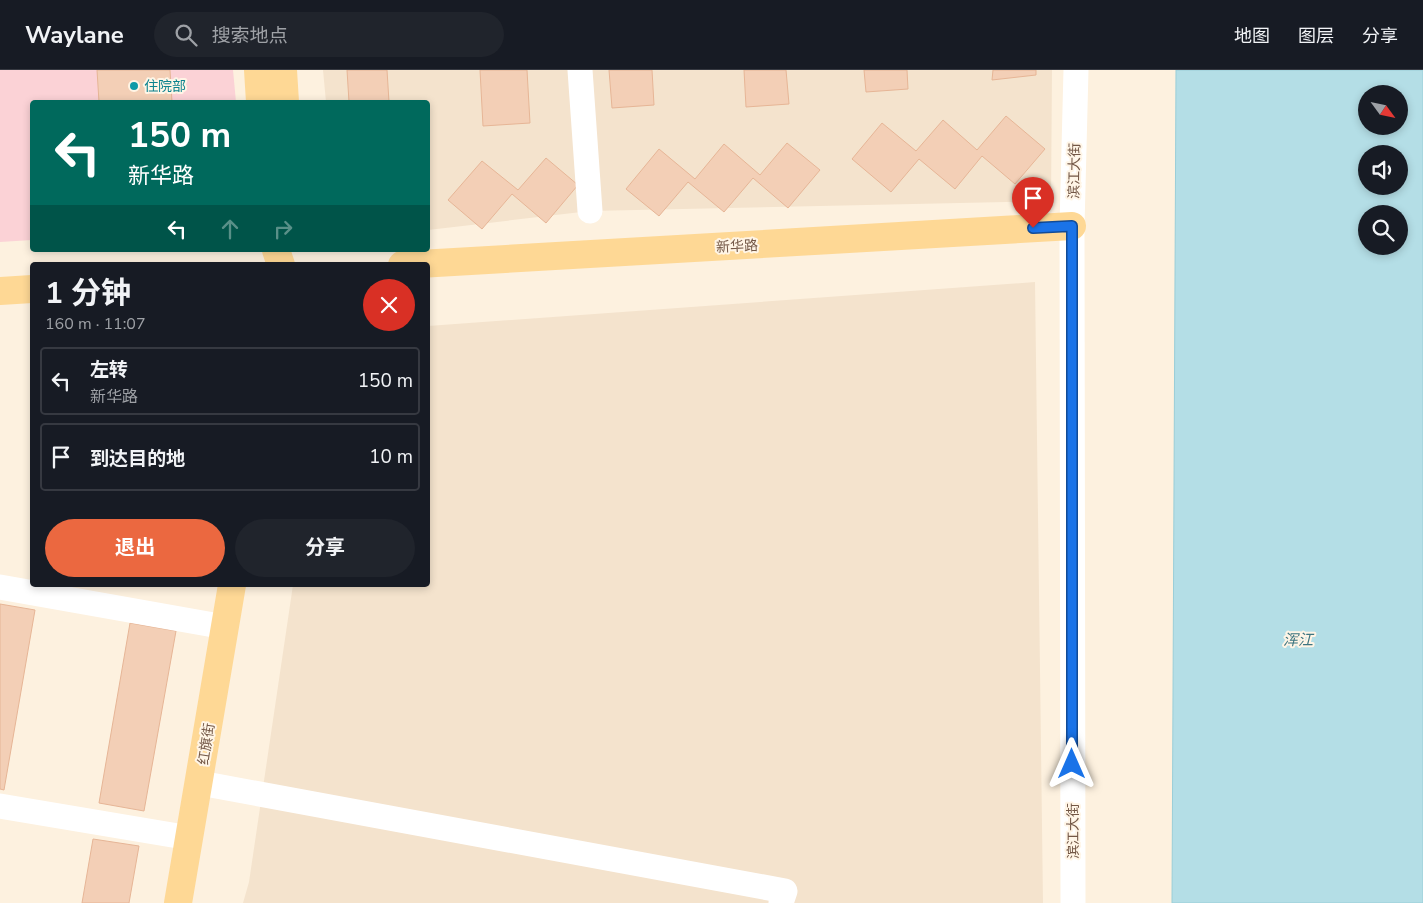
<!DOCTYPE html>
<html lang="zh">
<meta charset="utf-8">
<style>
body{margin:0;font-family:"Nunito Sans","Noto Sans SC",sans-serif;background:#20242c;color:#f1f3f6;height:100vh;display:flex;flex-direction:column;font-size:19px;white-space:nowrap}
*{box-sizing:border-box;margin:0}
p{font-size:16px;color:#9ea1a6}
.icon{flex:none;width:28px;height:28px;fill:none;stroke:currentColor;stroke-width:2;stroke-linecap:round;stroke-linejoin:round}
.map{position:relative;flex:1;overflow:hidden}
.sheet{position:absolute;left:30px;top:192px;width:400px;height:325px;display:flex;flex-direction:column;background:#171b24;border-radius:5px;box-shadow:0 2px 8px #0003}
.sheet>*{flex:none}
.top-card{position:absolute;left:30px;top:30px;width:400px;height:152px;border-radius:5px;box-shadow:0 2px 8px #0003;background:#00695c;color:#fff;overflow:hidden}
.needle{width:32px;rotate:123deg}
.controls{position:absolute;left:1358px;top:15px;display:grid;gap:10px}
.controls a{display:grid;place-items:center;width:50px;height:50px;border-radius:50%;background:#171b24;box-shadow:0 2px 8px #0003;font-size:25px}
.pin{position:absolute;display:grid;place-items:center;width:42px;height:42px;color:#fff;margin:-51px -21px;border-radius:50% 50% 50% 0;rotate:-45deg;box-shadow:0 0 5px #0007}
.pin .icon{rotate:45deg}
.me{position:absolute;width:55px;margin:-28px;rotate:0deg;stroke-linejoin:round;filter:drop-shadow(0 0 4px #0008)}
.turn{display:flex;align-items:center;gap:18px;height:105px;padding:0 15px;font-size:22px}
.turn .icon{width:65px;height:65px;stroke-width:2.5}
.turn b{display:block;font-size:35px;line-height:42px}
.lanes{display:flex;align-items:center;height:48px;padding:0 15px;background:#0003;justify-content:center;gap:25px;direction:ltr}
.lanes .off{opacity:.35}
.round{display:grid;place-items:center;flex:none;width:52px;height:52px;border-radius:26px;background:#20242c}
.head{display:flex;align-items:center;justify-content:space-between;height:85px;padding:0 15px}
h1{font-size:30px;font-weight:700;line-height:38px}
.cta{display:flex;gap:10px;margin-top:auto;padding:10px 15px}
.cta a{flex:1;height:58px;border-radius:30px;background:#eb6840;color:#fff;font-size:20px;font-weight:700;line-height:58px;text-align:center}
.cta a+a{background:#20242c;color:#f1f3f6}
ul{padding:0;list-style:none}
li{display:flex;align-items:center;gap:15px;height:68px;margin:0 10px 8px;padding:0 5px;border:2px solid #363941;border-radius:5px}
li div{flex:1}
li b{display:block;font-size:19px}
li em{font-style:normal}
header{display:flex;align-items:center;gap:30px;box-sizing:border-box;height:70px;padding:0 25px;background:#171b24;border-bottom:1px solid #363941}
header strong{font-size:24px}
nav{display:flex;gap:28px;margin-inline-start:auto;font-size:18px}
.search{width:350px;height:45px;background:#20242c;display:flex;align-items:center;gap:12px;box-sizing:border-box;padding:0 18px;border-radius:28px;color:#9ea1a6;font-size:19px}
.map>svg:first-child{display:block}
</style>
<header>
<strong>Waylane</strong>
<div class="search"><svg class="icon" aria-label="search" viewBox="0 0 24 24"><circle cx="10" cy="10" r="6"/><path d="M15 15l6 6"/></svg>搜索地点</div>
<nav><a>地图</a><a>图层</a><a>分享</a></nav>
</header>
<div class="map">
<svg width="1423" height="833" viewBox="0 0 1423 833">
<rect width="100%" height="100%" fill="#fdf1df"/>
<!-- residential -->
<g fill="#f4e3cd">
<path d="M 323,0 L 1052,0 L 1051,131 L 590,141 L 428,160 L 428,32 L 326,32 Z"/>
<path d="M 1035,212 L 1043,833 L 243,833 L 249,812 L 293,515 L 428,515 L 428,256 Z"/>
</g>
<!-- medical -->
<path fill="#fbd2d6" d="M 0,0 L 233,0 L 236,32 L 32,32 L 32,170 L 0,172 Z"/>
<!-- water -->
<path fill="#b4dee6" stroke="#9aced8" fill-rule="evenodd" d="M 1176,0 L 1423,0 L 1423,833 L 1172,833 ZM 1366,24 L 1399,24 L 1399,56 L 1366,56 ZM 1366,84 L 1399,84 L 1399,116 L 1366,116 ZM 1366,144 L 1399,144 L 1399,176 L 1366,176 Z"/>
<!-- building -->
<g fill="#f3cfb6" stroke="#e6b596">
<path d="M 97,0 L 170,0 L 172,32 L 99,32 Z"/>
<path d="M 347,0 L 387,0 L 389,32 L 349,32 Z"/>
<path d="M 480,0 L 527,0 L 530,53 L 483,56 Z"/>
<path d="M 609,0 L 652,0 L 654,35 L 612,38 Z"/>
<path d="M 744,0 L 786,0 L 789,34 L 746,37 Z"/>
<path d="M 864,0 L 907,0 L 908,19 L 866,22 Z"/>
<path d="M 993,0 L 1036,0 L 1036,5 L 992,10 Z"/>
<path d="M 1006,46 L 1045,79 L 1015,114 L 982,86 L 955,119 L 919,89 L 891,122 L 852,89 L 882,53 L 916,81 L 943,50 L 977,80 Z"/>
<path d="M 787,73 L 820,100 L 788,138 L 753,108 L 724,142 L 688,112 L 659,146 L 626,119 L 659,79 L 695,109 L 724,74 L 760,105 Z"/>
<path d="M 546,88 L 578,115 L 546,153 L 512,124 L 482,159 L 448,130 L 482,91 L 518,120 Z"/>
<path d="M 0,534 L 35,540 L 4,720 L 0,719 Z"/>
<path d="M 130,553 L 176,561 L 144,741 L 99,733 Z"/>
<path d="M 93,769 L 139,776 L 129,833 L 82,833 Z"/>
</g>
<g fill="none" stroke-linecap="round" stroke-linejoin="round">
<!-- minor -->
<g stroke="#fff" stroke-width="25">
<path d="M 580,0 L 590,141"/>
<path d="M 0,517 L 225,557"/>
<path d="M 200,713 L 785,821 L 781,833"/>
<path d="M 0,736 L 190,768"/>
<path d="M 1073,833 L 1072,156 L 1076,0"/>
</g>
<!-- major -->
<g stroke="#fed895" stroke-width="28">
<path d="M 258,0 L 260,32"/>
<path d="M 283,0 L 285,32"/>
<path d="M 276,180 L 281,195"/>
<path d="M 402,195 L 1072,156"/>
<path d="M 0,221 L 32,219"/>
<path d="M 178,833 L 232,515"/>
</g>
</g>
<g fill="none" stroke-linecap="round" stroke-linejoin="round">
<defs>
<path id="route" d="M 1033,158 L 1072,156 L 1072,694"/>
</defs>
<!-- route casing -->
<use href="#route" stroke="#114b97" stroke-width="12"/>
<!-- route -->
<use href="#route" stroke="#1a73e8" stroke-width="9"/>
</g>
<!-- markers -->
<circle fill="#0f9aa8" stroke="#fff5e6" stroke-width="2" cx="134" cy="16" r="5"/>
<g text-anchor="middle" stroke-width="4" stroke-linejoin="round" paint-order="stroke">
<!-- culture labels -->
<g font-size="14" fill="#0d838f" stroke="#fff5e6" text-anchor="start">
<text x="144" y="21">住院部</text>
</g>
<!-- street labels -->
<g font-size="14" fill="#735746" stroke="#fff5e6">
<text transform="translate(1074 101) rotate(-89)" y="5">滨江大街</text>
<text transform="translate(737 176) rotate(-3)" y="5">新华路</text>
<text transform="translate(206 674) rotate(-81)" y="5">红旗街</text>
<text transform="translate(1073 761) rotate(-90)" y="5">滨江大街</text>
</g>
<!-- water labels -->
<g font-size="15" font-style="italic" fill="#3d7581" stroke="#fff5e6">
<text x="1298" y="575">浑江</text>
</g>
</g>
</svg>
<div class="controls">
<a><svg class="needle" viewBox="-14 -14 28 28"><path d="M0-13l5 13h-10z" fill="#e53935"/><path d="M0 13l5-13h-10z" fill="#9ea1a6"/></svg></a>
<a><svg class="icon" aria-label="sound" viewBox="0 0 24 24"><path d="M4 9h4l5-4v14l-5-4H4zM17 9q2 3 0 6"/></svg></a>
<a><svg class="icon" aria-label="search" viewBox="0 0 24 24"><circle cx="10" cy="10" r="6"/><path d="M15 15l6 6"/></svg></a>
</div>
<div class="pin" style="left:1033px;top:158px;background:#d93025"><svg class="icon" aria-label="arrive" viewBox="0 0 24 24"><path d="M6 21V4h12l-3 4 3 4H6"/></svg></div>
<svg class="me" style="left:1072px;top:694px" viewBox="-20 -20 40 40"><path d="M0-17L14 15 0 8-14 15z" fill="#1a73e8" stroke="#fff" stroke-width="4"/></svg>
<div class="top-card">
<div class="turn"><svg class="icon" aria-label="left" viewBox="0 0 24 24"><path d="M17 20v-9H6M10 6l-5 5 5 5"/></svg><div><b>150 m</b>新华路</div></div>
<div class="lanes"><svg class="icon" aria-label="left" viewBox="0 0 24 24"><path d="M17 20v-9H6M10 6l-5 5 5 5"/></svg><svg class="icon off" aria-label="ahead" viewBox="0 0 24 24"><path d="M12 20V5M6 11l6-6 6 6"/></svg><svg class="icon off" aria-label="right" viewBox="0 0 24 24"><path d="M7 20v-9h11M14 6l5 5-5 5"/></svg></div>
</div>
<section class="sheet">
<div class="head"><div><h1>1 分钟</h1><p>160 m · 11:07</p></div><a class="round" style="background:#d93025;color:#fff"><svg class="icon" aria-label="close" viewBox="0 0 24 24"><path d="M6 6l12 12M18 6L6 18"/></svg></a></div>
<ul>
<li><svg class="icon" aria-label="left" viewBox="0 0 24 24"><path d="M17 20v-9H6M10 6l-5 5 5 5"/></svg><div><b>左转</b><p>新华路</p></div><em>150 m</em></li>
<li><svg class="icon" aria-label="arrive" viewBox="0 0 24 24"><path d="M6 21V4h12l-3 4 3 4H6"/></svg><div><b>到达目的地</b></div><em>10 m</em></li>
</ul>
<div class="cta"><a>退出</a><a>分享</a></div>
</section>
</div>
